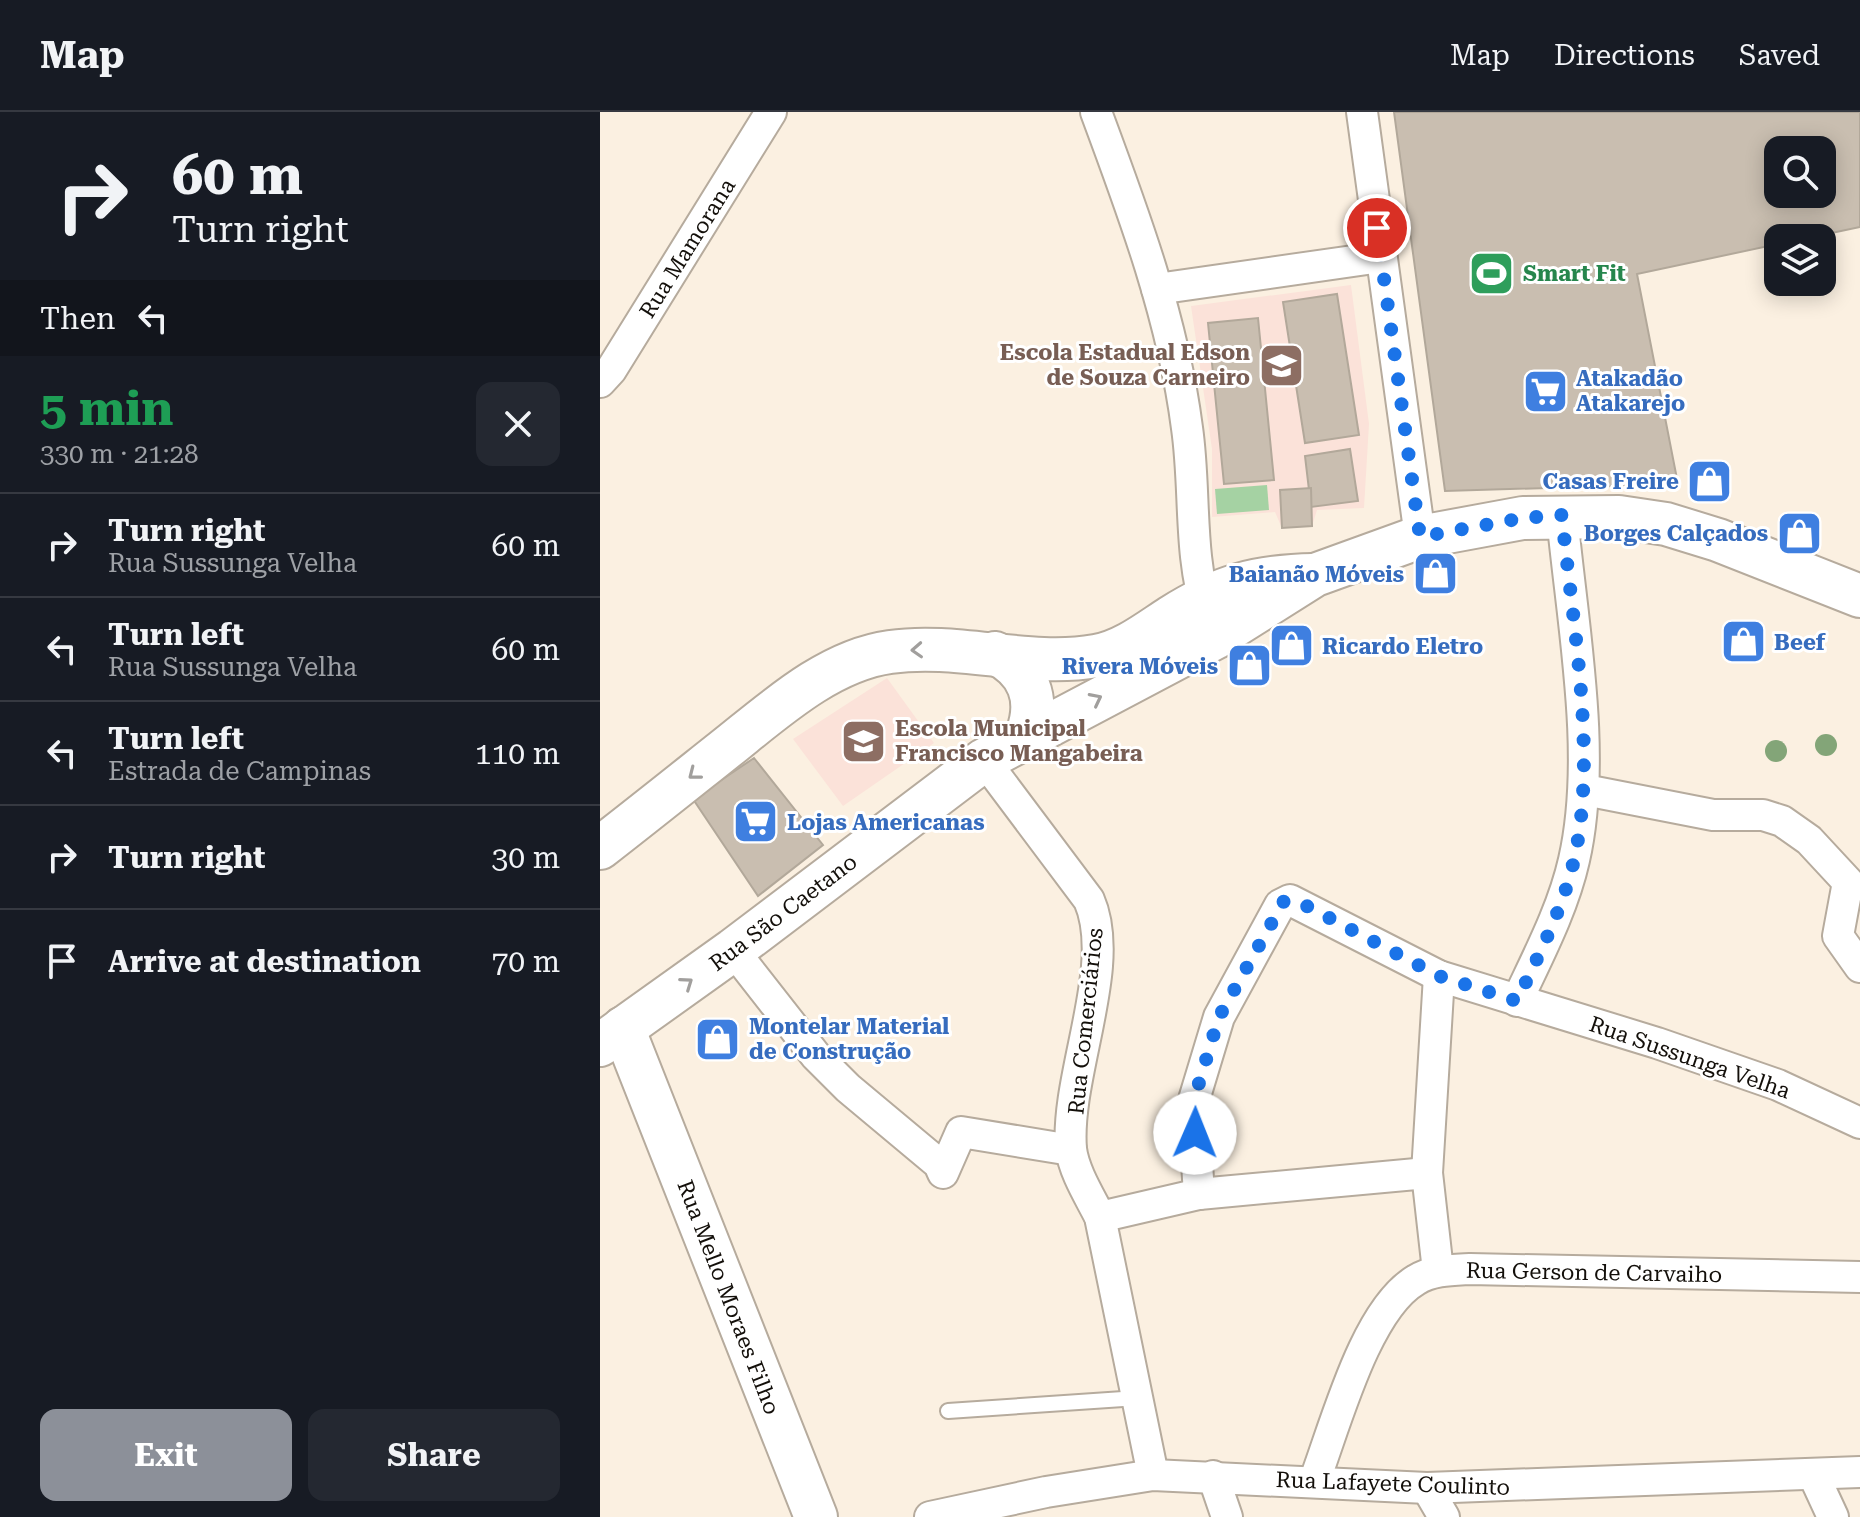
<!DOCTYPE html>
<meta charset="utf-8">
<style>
body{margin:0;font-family:"Roboto Serif",serif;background:#242831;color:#f1f3f6;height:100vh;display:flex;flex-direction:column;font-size:30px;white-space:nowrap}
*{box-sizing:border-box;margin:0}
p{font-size:26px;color:#9ea1a6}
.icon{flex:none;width:44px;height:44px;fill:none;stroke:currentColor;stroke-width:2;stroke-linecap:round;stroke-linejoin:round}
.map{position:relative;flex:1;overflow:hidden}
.sheet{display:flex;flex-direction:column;background:#171b24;width:600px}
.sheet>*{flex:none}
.banner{background:#171b24;color:#f1f3f6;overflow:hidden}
.buttons{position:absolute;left:1164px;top:24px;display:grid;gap:16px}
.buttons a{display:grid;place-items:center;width:72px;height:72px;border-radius:16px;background:#171b24;box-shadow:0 4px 20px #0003;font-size:40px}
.pin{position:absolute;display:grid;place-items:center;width:68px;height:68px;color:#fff;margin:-34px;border:4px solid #fff;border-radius:50%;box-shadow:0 2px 8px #0007}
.me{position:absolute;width:88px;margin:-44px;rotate:1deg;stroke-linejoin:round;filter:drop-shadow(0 0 6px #0008)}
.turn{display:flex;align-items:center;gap:28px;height:168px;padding:0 40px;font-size:36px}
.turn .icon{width:104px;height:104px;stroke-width:2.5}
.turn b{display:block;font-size:56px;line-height:68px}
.then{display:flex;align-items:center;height:76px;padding:0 40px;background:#0003;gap:16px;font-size:30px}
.round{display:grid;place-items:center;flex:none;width:84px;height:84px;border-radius:16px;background:#242831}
.head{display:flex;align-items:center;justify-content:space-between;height:136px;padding:0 40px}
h1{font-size:48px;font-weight:700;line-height:60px;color:#1e9e55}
.button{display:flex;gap:16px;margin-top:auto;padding:16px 40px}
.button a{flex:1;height:92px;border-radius:16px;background:#8c9099;color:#fff;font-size:32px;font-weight:700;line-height:92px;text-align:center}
.button a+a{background:#242831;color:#f1f3f6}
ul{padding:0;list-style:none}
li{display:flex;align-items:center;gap:24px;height:104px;padding:0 40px;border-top:2px solid #363941}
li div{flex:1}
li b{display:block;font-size:30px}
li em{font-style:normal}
header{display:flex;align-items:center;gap:48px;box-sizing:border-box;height:112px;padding:0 40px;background:#171b24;border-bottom:2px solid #363941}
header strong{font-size:38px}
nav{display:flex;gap:44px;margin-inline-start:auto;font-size:28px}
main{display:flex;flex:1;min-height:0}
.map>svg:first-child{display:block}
</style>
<header>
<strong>Map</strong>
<nav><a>Map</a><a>Directions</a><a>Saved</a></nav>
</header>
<main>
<section class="sheet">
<div class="banner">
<div class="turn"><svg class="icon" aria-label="right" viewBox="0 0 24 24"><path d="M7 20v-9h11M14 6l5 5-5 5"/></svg><div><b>60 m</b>Turn right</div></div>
<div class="then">Then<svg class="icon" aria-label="left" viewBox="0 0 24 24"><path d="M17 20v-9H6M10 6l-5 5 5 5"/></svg></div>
</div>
<div class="head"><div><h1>5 min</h1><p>330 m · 21:28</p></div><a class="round"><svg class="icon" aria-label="close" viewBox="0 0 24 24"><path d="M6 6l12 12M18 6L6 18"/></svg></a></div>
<ul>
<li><svg class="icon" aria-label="right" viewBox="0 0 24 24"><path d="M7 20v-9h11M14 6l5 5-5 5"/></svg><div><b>Turn right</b><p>Rua Sussunga Velha</p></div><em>60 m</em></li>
<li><svg class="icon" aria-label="left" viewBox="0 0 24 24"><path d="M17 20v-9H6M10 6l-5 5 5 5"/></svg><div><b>Turn left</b><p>Rua Sussunga Velha</p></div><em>60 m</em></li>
<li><svg class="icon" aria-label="left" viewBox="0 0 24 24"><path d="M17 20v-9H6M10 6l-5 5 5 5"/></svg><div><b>Turn left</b><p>Estrada de Campinas</p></div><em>110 m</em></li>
<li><svg class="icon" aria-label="right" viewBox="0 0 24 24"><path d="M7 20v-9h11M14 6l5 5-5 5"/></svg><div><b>Turn right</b></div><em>30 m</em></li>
<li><svg class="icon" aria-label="arrive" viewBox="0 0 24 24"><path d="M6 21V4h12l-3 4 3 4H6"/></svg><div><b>Arrive at destination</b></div><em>70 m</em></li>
</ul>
<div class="button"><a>Exit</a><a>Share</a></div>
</section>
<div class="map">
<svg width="1260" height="1405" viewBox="0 0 1260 1405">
<rect width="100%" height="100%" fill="#fbf0e1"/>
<!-- education -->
<g fill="#fbe2d9">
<path d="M 751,173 L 769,312 L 764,396 L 717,398 L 712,414 L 681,414 L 675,400 L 612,405 L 612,337 L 591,194 Z"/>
<path d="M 287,566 L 334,631 L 243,694 L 193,627 Z"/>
</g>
<!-- green -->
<path fill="#a5d2a3" d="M 667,373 L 669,398 L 617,402 L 615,377 Z"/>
<!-- building -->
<g fill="#c9beb0" stroke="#b2a89a" stroke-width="2" fill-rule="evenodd">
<path d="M 794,0 L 1260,0 L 1260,115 L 1208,126 L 1178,126 L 1178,132 L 1037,162 L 1078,372 L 845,379 ZM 1178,38 L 1222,38 L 1222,82 L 1178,82 Z"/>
<path d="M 737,182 L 759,323 L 705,331 L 683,190 Z"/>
<path d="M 658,206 L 674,368 L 624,372 L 608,211 Z"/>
<path d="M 750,337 L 758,389 L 711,395 L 705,344 Z"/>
<path d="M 711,376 L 712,414 L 682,416 L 680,378 Z"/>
<path d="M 154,646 L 223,733 L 158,784 L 93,687 Z"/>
</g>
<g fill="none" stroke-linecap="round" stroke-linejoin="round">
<defs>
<path id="service" d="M 348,1299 L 538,1286"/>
<g id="minor">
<path d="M 496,0 C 534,102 573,207 587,316 C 596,378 588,442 608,503"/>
<path d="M 762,0 L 820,425"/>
<path d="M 557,177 L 781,145"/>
<path d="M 0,270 L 11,258 L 171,0"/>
<path d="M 384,648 L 489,788 C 518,854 465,963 471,1037 C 474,1060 490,1085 500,1105 L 553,1363"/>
<path d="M 985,678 L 1113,703 L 1163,703 L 1182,709 L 1209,728 L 1248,770 L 1238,824 L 1260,855"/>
<path d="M 133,838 L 216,944 L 248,976 L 339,1052 L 343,1061 L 361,1020 L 471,1038"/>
<path d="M 917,889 C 938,844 963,797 974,748 C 998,643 972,511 962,403"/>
<path d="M 599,1082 L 593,991 L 619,905 L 680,793 L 690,788 L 839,864 L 1057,931 L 1178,973 L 1260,1011"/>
<path d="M 500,1105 L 599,1082 L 827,1061"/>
<path d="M 838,1159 L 827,1061 L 839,864"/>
<path d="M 613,1364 L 627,1405"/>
<path d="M 1214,1364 L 1233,1405"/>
<path d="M 714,1370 C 735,1315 765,1198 816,1168 C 832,1158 852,1158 870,1157 L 1260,1165"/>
<path d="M 827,1376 L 844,1405"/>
<path d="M 330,1405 L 446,1380 L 553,1363 L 827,1376 L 1260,1360"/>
</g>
<g id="secondary">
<path d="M 395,541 C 429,558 440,587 427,622"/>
<path d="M 0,736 C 40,705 80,673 119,642 C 169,603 225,549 290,540 C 359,530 428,556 496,544 C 524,539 548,520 571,505 C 620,474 656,464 714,463"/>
<path d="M 23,916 L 216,1405"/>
<path d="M 0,933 L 133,838 L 384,648 L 615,526 L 715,463 L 820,425 L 923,406 L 1019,405 L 1066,412 L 1118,428 L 1260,484"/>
</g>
</defs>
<!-- service casing -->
<use href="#service" stroke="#b6ab9d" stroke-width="18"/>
<!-- minor casing -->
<use href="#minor" stroke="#b6ab9d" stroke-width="34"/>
<!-- secondary casing -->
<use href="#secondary" stroke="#b6ab9d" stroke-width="46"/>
<!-- service -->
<use href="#service" stroke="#fff" stroke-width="14"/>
<!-- minor -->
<use href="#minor" stroke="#fff" stroke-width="30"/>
<!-- secondary -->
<use href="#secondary" stroke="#fff" stroke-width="42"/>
</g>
<!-- trees -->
<g fill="#83a578">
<circle cx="1226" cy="633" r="11"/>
<circle cx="1176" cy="639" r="11"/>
</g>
<!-- one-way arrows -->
<defs><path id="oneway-chevron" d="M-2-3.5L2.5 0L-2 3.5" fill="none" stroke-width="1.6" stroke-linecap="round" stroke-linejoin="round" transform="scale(2)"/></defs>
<g stroke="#a19f9d">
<use href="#oneway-chevron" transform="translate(317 538) rotate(177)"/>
<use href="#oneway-chevron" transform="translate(496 587) rotate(-27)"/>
<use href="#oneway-chevron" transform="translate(94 662) rotate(142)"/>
<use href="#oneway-chevron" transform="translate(87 871) rotate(-35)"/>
</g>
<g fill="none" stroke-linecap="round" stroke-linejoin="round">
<!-- route -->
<path stroke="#1a73e8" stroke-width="14" stroke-dasharray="0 25.2" d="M 595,1021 L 593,991 L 619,905 L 684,789 L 699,790 L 839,864 L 917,889 C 938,844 963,797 974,748 C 998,643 972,511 962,403 L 923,406 L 820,425 L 777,116"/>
</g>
<!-- icons -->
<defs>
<symbol id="stadium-square" viewBox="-11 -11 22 22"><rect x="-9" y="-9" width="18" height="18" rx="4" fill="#2e9e5b" stroke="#fff"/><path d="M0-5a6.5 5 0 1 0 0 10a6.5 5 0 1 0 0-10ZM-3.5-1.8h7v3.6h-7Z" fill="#fff"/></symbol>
<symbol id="school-square" viewBox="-11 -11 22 22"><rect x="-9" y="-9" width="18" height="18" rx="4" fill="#8d6e63" stroke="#fff"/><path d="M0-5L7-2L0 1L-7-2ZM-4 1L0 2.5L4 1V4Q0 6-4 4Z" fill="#fff"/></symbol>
<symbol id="supermarket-square" viewBox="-11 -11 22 22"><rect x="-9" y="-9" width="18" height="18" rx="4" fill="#3f7fe0" stroke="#fff"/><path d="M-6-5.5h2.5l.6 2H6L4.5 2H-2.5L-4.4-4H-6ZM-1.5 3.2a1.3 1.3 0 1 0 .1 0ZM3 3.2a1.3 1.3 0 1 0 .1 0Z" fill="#fff"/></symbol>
<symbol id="shop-square" viewBox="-11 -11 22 22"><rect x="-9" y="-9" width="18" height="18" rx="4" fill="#3f7fe0" stroke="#fff"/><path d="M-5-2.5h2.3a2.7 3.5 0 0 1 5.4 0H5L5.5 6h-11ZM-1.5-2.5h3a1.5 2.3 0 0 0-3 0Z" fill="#fff"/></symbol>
</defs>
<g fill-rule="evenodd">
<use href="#stadium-square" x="866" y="136" width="51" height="51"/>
<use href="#school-square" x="656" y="228" width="51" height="51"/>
<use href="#supermarket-square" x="920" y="254" width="51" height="51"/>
<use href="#shop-square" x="1084" y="344" width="51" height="51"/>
<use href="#shop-square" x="1174" y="396" width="51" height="51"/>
<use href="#shop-square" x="810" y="436" width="51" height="51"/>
<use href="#shop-square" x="1118" y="504" width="51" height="51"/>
<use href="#shop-square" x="666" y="508" width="51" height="51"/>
<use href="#shop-square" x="624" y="528" width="51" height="51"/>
<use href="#school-square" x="238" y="604" width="51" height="51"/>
<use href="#supermarket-square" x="130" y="684" width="51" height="51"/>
<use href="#shop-square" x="92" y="902" width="51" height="51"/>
</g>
<g text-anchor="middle" stroke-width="6" stroke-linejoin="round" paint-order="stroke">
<!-- street labels -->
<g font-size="22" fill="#130f0a" stroke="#fff">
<text transform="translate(87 136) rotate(-58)" y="8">Rua Mamorana</text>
<text transform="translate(183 800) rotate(-37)" y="8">Rua São Caetano</text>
<text transform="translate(485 909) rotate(-84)" y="8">Rua Comerciários</text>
<text transform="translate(1090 945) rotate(19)" y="8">Rua Sussunga Velha</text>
<text transform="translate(994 1160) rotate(1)" y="8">Rua Gerson de Carvaiho</text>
<text transform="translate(129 1185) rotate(69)" y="8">Rua Mello Moraes Filho</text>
<text transform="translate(793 1371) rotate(2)" y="8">Rua Lafayete Coulinto</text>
</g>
<!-- leisure labels -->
<g font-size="22" font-weight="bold" fill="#27864d" stroke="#fff" text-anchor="start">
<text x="923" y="169">Smart Fit</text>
</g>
<!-- education labels -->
<g font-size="22" font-weight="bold" fill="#785e54" stroke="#fff" text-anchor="end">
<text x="650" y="248">Escola Estadual Edson<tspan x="650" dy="25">de Souza Carneiro</tspan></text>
<text x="295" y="624" text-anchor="start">Escola Municipal<tspan x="295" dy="25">Francisco Mangabeira</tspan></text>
</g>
<!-- shop labels -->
<g font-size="22" font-weight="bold" fill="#366cbe" stroke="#fff" text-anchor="start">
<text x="976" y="274">Atakadão<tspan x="976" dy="25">Atakarejo</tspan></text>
<text x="1079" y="377" text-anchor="end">Casas Freire</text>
<text x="1168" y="429" text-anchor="end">Borges Calçados</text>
<text x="804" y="470" text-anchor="end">Baianão Móveis</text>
<text x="1174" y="538">Beef</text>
<text x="722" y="542">Ricardo Eletro</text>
<text x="618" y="562" text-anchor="end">Rivera Móveis</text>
<text x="187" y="718">Lojas Americanas</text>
<text x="149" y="922">Montelar Material<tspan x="149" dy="25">de Construção</tspan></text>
</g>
</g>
</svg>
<div class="buttons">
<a><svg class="icon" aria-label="search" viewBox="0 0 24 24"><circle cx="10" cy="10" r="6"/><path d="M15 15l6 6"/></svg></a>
<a><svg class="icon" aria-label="layers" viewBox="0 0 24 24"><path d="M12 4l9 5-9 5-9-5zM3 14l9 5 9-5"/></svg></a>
</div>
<div class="pin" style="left:777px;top:116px;background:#d93025"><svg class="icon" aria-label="arrive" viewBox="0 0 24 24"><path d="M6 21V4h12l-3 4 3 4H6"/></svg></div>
<svg class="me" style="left:595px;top:1021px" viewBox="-20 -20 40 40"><circle r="19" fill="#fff"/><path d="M0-13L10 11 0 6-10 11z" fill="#1a73e8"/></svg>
</div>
</main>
